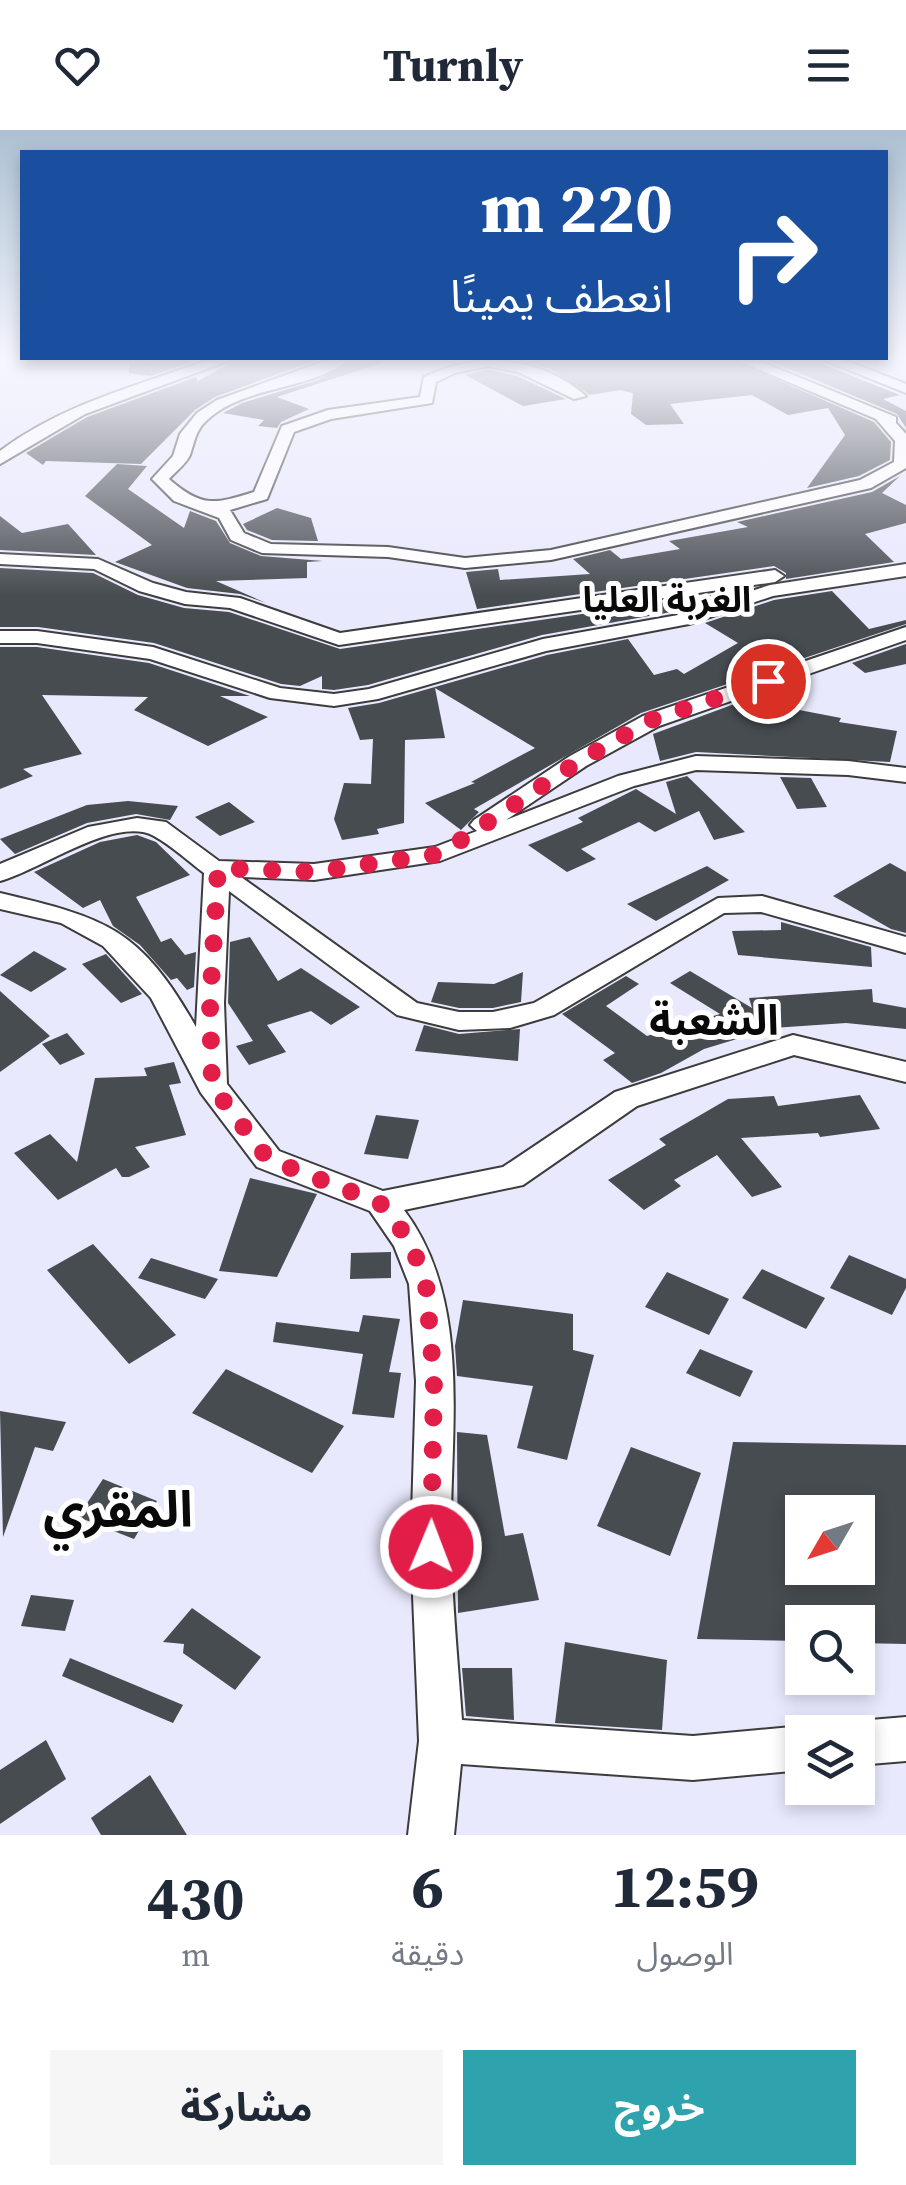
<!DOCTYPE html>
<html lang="ar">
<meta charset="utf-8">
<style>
body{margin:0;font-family:"Source Serif 4","Noto Sans Arabic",serif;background:#f6f6f7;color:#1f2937;direction:rtl;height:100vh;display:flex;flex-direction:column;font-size:38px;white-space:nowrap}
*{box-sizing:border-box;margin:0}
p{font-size:32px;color:#747a83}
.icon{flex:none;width:55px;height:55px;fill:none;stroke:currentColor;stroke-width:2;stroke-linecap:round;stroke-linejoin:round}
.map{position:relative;height:1705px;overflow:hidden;direction:ltr}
.panel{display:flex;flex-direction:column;background:#fff;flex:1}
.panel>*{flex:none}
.banner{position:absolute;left:20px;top:20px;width:868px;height:210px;border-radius:0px;box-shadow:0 5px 15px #0003;direction:rtl;background:#1a4fa0;color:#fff;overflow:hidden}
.needle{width:65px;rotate:231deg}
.fabs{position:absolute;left:785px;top:1365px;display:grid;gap:20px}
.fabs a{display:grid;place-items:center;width:90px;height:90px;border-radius:0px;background:#fff;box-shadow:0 5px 15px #0003;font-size:50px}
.pin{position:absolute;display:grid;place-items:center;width:85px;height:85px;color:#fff;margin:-42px;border:5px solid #fff;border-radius:50%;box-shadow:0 2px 10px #0007}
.me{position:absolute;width:110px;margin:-55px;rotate:1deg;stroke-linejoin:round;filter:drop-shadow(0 0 8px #0008)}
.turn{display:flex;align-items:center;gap:35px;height:210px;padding:0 50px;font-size:45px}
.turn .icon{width:130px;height:130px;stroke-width:2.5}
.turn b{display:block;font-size:70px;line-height:85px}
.eta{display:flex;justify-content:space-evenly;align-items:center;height:170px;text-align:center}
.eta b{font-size:60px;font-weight:700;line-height:70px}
.button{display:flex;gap:20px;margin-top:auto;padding:20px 50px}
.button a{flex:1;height:115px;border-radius:0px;background:#2ea2ad;color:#fff;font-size:40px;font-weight:700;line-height:115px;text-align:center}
.button a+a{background:#f6f6f7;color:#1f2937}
header{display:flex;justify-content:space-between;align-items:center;height:130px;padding:0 50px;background:#fff;font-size:45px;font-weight:700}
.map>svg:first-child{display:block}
</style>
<header><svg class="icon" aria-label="menu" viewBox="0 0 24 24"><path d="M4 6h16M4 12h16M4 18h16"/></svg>Turnly<svg class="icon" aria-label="heart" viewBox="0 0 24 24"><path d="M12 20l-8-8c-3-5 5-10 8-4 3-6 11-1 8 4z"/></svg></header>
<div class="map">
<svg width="906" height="1705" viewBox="0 0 906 1705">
<rect width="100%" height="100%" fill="#e8e9fd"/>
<!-- building -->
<g fill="#474c51" fill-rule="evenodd">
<path d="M 240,228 L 321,228 L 215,267 L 195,280 L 141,334 L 46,331 L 43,335 L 26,323 L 87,287 L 196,247 L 198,251 Z"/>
<path d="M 355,228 L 381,228 L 382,233 L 277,267 L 309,279 L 281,292 L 277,298 L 258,296 L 264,290 L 223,283 L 242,273 L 318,250 Z"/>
<path d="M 511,228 L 728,228 L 874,292 L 891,312 L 890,330 L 859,346 L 807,358 L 845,305 L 828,278 L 788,285 L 752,265 L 670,274 L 684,294 L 646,295 L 631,284 L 633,263 L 620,260 L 590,265 L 551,239 Z"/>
<path d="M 763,228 L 807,228 L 900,265 L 883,269 L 906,281 L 906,298 L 897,284 Z"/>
<path d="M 187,230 L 189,233 L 150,246 L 129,243 L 129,233 Z"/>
<path d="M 488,240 L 517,246 L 566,269 L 523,276 L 465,245 Z"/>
<path d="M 117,334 L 147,336 L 128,359 L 184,398 L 190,381 L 216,391 L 230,413 L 261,426 L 323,431 L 307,432 L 307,448 L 216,451 L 266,473 L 240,464 L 187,458 L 115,432 L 152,415 L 85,366 Z"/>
<path d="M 900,346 L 882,363 L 906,375 L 906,393 L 865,404 L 894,432 L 786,449 L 786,443 L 774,436 L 477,479 L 466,442 L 498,439 L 500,450 L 590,444 L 573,429 L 610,420 L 621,429 L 680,419 L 669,411 L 748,397 L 737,392 L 872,362 Z"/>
<path d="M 277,378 L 311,388 L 318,411 L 272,410 L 247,400 L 243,394 Z"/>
<path d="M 0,386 L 22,403 L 68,394 L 96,425 L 0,420 Z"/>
<path d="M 0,438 L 93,443 L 138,465 L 184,478 L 229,482 L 340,519 L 740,461 L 677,481 L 542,505 L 368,555 L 334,560 L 322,559 L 322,546 L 300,556 L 281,554 L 154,513 L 38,497 L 0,497 Z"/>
<path d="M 832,461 L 869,499 L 906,490 L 906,494 L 641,583 L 474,679 L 479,682 L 461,700 L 425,673 L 475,653 L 471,652 L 535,618 L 435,558 L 445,608 L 405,610 L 404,693 L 377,699 L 379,704 L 342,710 L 334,689 L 344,653 L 371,654 L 373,609 L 360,610 L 348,578 L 379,573 L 547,525 L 628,509 L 654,545 L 677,539 L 684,544 L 738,513 L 705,493 L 774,470 Z"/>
<path d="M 906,514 L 906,534 L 865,543 L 852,533 Z"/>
<path d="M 0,517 L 37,517 L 149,533 L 250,566 L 220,566 L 268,587 L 208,616 L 134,580 L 148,567 L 42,565 L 82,624 L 23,639 L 33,646 L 0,659 Z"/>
<path d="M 756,566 L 795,571 L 794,579 L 841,588 L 839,592 L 897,601 L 890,632 L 696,622 L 660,631 L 653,604 Z"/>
<path d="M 687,646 L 745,702 L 714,710 L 699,681 L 655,702 L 639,692 L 581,719 L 596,729 L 567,742 L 528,715 L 583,692 L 578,688 L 636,659 L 676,684 L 666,652 Z"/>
<path d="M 780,647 L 811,648 L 827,677 L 797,679 Z"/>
<path d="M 128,671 L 178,676 L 170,690 L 136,684 L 87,693 L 15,724 L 0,709 L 87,675 Z"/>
<path d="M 229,672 L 255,692 L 220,706 L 195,687 Z"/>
<path d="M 137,705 L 156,712 L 190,745 L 136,767 L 161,812 L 171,808 L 185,825 L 196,822 L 194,857 L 187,860 L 177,848 L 171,850 L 140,815 L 113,796 L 100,770 L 83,778 L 34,742 L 100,712 Z"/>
<path d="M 890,733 L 906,742 L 906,803 L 891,799 L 833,766 Z"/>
<path d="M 707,736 L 729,750 L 656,791 L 627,774 Z"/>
<path d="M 781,792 L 871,817 L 872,837 L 738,825 L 732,801 L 781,800 Z"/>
<path d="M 250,807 L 278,851 L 301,838 L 360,877 L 331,895 L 311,881 L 267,895 L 286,922 L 249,935 L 236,916 L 253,911 L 228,873 L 230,812 Z"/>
<path d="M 34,821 L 67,839 L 31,862 L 0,845 Z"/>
<path d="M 106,824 L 142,864 L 121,873 L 82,834 Z"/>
<path d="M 690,841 L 752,878 L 749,868 L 872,859 L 873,872 L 906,878 L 906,899 L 846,893 L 773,898 L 704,919 L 661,943 L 632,953 L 603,930 L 615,923 L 562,884 L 626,846 L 639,854 L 606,876 L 647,906 L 720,884 L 670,853 Z"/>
<path d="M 523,842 L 521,872 L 493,878 L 459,878 L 431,872 L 438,852 L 494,854 Z"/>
<path d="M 0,861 L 50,906 L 0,942 Z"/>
<path d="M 424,895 L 459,904 L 520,899 L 518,931 L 415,921 Z"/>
<path d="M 67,903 L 85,924 L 60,935 L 42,914 Z"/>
<path d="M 174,932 L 181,953 L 169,955 L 186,1005 L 135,1017 L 150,1037 L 129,1047 L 122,1047 L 116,1038 L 58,1070 L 14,1023 L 50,1004 L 77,1032 L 95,948 L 147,946 L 144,938 Z"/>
<path d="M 860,965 L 880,999 L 820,1007 L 818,1003 L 741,1008 L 782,1057 L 752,1067 L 717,1025 L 674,1050 L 681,1056 L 644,1080 L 608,1050 L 666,1015 L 659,1009 L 728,969 L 774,966 L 778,976 Z"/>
<path d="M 376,985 L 419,990 L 408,1029 L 364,1024 Z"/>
<path d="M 250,1048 L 317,1064 L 277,1147 L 219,1141 Z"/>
<path d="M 93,1114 L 176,1205 L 129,1234 L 47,1140 Z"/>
<path d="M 391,1122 L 391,1148 L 350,1149 L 351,1123 Z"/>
<path d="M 849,1125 L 906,1149 L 906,1158 L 892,1185 L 830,1158 Z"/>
<path d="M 151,1128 L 218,1149 L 205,1169 L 138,1148 Z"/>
<path d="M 762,1139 L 825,1168 L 806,1199 L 742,1168 Z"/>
<path d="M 667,1142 L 729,1169 L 709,1205 L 645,1177 Z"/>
<path d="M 463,1170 L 573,1184 L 573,1220 L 594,1225 L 567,1330 L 517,1318 L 533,1256 L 457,1246 L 455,1216 Z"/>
<path d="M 363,1185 L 400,1189 L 389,1242 L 401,1243 L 394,1288 L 352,1284 L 363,1224 L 273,1212 L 276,1192 L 359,1202 Z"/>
<path d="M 700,1219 L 753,1241 L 740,1267 L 686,1243 Z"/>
<path d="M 226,1239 L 344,1296 L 312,1343 L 192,1283 Z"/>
<path d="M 0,1281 L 66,1292 L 53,1321 L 35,1317 L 3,1407 Z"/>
<path d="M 457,1302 L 487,1305 L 505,1406 L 523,1403 L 539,1470 L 458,1483 Z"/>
<path d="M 733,1312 L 906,1315 L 906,1514 L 858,1513 L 858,1492 L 802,1492 L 802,1511 L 697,1509 ZM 802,1382 L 858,1382 L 858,1438 L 802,1438 Z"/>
<path d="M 631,1317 L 701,1343 L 670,1426 L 597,1396 Z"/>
<path d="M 103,1349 L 157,1371 L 134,1409 L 78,1387 Z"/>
<path d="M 31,1465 L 74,1470 L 65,1501 L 21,1496 Z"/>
<path d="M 192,1478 L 261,1527 L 235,1560 L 183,1523 L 184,1514 L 163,1512 Z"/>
<path d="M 565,1512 L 667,1530 L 662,1600 L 555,1593 Z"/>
<path d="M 70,1528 L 183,1575 L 173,1593 L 62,1546 Z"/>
<path d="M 462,1538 L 512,1538 L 514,1590 L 466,1586 Z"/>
<path d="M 46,1610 L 66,1649 L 0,1694 L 0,1640 Z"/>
<path d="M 150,1645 L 187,1705 L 101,1705 L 91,1688 Z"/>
</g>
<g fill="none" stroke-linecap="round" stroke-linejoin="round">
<defs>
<g id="minor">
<path d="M 214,228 L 236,228 L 85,284 L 0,334 L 0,321 C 64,273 140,255 214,228 Z"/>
<path d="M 333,228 L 351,228 C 310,262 246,254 207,290 C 195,301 195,311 190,325 C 186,334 176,341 169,349 C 202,378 215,374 254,362 L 282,296 L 328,280 L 420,267 L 424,247 C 478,221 540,226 586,266 L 574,269 L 518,242 L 488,236 L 455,243 L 436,252 L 432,273 L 331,289 L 294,302 L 267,369 L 230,380 L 244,403 L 271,414 L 388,417 L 465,428 L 551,420 L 860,350 L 894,332 L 895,311 L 876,289 L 732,228 L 752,228 L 896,287 L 896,293 L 906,304 L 906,338 L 871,358 L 551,430 L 465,438 L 388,427 L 262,423 L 231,410 L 219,388 L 174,371 L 152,349 L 173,326 L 180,304 L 197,283 L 217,270 Z"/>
<path d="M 819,228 L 840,228 L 906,254 L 906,263 Z"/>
<path d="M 0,424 L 98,429 L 153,453 L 186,462 L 240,468 L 340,503 L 775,440 L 784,446 L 775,452 L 339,515 L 230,478 L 185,474 L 139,461 L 94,439 L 0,434 Z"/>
<path d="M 906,434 L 906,446 L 773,466 L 689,494 L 546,521 L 378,569 L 334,576 L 270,568 L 150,529 L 37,513 L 0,513 L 0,501 L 37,501 L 153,517 L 280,558 L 334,564 L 369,559 L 543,509 L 678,485 L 770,455 Z"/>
<path d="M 906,497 L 906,510 L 659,596 L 586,636 L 506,690 L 618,646 L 696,626 L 848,631 L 906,638 L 906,652 L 848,645 L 696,640 L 634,656 L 440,731 L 314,750 L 241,747 L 417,873 L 459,882 L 493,882 L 534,873 L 718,768 L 762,766 L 906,807 L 906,823 L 761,782 L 724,783 L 554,885 L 510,898 L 459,900 L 397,885 L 229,761 L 224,873 L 227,954 L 279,1021 L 383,1061 L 503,1037 L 615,962 L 793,905 L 906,932 L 906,952 L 794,925 L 637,976 L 523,1055 L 404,1080 C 474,1173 449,1305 451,1414 C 452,1473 458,1532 462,1590 L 693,1606 L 802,1596 L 818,1602 L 802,1602 L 802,1640 L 693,1650 L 461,1634 L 454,1705 L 408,1705 L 419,1611 L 411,1417 L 416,1251 L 409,1154 L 394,1116 L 370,1081 L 257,1037 L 201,963 L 151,868 L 103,816 L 61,793 L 0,779 L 0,763 C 106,788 140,798 196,897 L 204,743 C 188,731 172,716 154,706 C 115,685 39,741 0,751 L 0,734 L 88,697 L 137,688 L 166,692 L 219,731 L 314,734 L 435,717 L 477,701 L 470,695 L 474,690 L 570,626 L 643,586 Z"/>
<path d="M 906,1587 L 906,1631 L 858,1635 L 858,1602 L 840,1602 L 842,1597 L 858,1591 Z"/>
</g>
</defs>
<!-- minor casing -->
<use href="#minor" stroke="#3c3c3c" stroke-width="4"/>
<!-- minor -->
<use href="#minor" fill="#fff" fill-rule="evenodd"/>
</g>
<!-- sky -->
<linearGradient id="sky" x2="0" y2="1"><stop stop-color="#abc0d2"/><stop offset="0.49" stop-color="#f5f5fe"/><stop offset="1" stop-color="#f5f5fe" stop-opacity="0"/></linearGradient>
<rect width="906" height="467" fill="url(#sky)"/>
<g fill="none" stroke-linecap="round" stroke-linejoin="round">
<!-- route -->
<path stroke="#e11d48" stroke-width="18" stroke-dasharray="0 32.4" d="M 431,1417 L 434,1251 L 426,1154 L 410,1111 L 380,1073 L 268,1029 L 212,956 L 210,873 L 218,738 L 314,742 L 440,724 L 578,632 L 651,590 L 768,551"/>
</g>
<g text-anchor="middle" stroke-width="10" stroke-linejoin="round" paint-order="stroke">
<!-- far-district labels -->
<g font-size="35" font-weight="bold" fill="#090909" stroke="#fff">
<text x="667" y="482">الغربة العليا</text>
</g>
<!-- district labels -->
<g font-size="42" font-weight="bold" fill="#090909" stroke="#fff">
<text x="714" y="905">الشعبة</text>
</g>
<!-- near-district labels -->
<g font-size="50" font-weight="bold" fill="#090909" stroke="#fff">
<text x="118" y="1397">المقري</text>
</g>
</g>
</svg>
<div class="fabs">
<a><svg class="needle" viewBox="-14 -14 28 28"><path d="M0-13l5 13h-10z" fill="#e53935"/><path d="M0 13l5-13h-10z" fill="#747a83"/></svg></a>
<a><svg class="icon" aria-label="search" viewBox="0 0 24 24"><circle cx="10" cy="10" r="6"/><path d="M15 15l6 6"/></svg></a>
<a><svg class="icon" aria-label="layers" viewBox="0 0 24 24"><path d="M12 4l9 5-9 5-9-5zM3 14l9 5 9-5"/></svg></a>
</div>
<div class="pin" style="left:768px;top:551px;background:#d93025"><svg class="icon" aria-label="arrive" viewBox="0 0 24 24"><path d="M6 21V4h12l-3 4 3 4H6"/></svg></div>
<svg class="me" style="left:431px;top:1417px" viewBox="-20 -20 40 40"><circle r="17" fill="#e11d48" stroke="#fff" stroke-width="3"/><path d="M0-11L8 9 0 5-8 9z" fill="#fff"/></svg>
<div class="banner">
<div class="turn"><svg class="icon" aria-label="right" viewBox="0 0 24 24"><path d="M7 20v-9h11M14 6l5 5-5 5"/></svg><div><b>220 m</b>انعطف يمينًا</div></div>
</div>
</div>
<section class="panel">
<div class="eta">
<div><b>12:59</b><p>الوصول</p></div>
<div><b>6</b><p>دقيقة</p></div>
<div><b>430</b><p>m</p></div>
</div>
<div class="button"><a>خروج</a><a>مشاركة</a></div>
</section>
